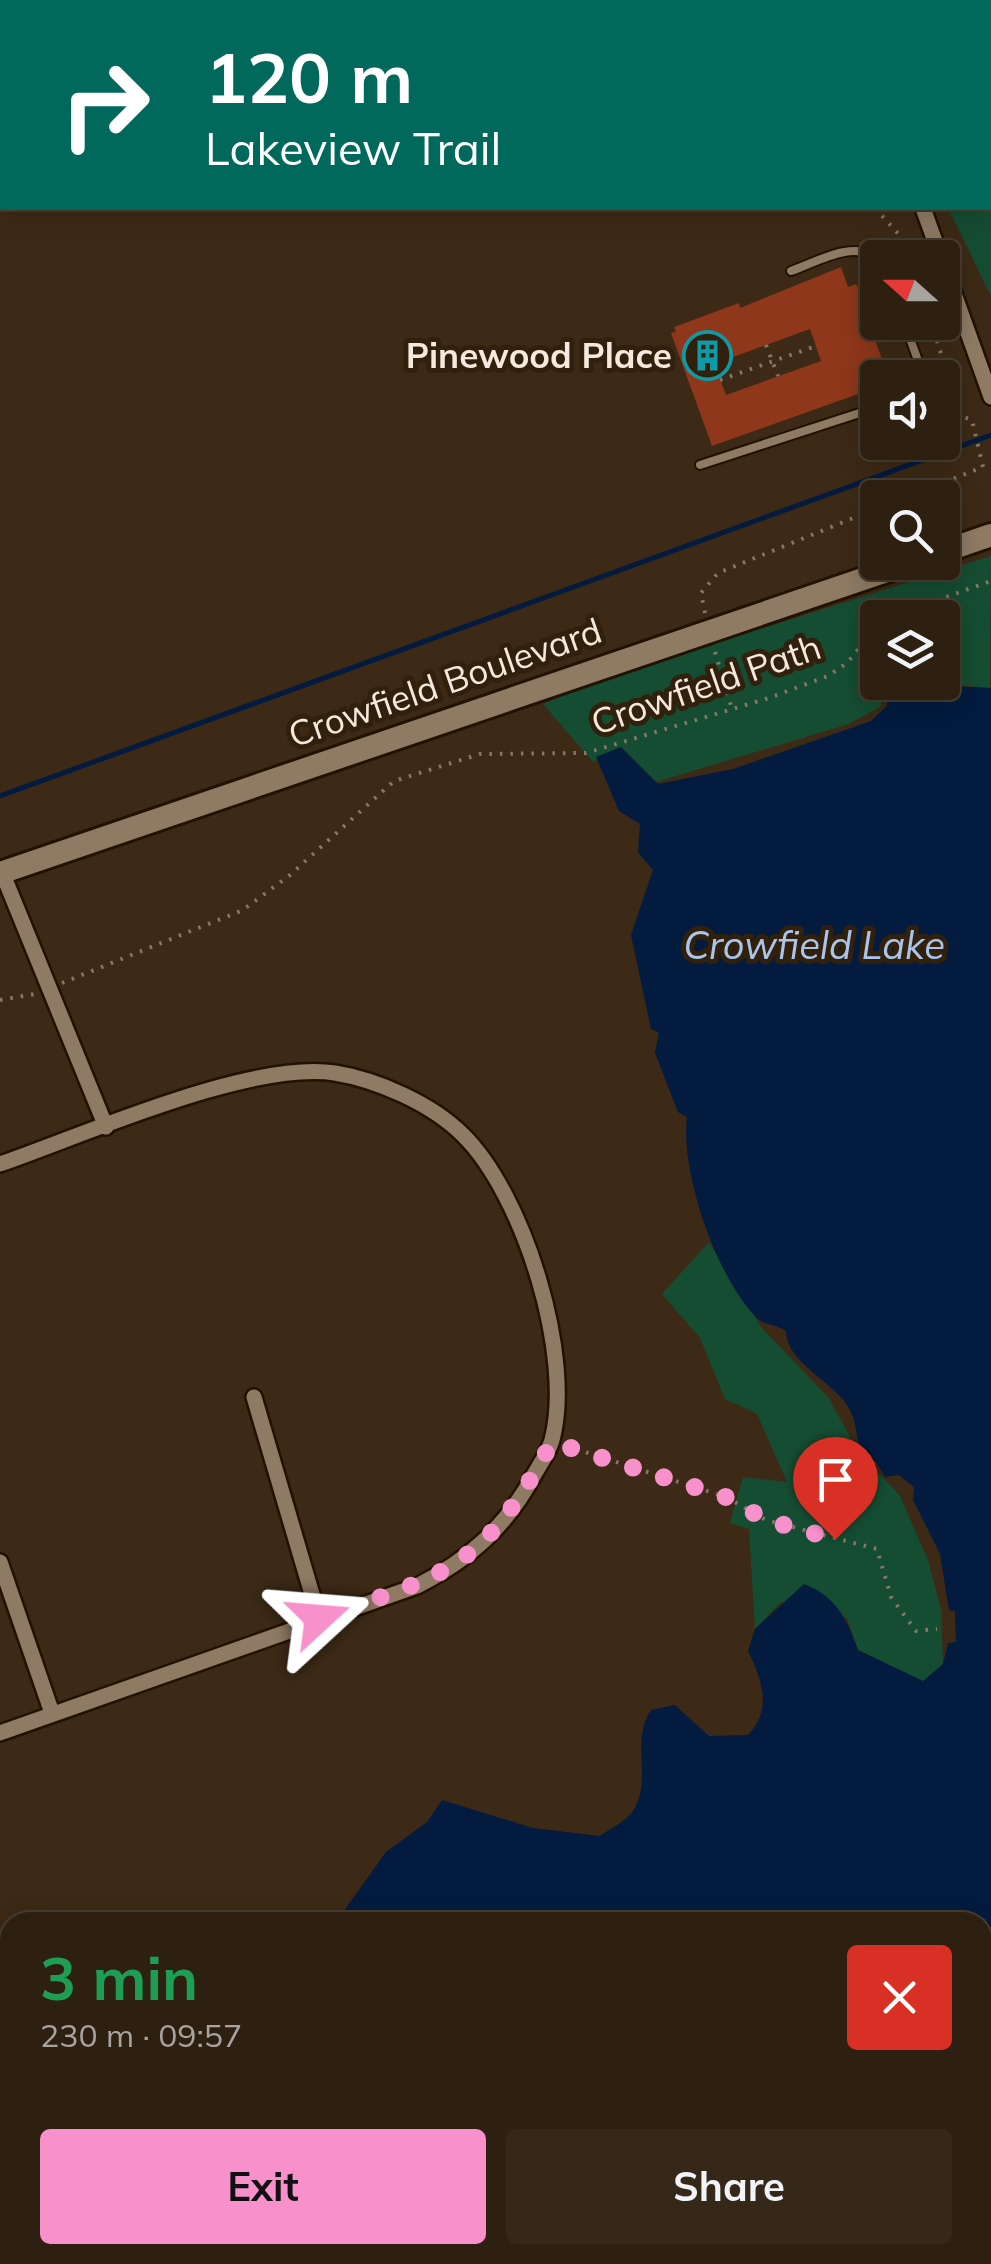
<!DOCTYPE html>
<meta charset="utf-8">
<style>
body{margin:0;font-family:Mulish,sans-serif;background:#352819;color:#f1f3f6;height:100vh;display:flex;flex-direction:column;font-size:38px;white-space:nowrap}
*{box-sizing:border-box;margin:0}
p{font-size:32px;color:#a7a39f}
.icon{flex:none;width:55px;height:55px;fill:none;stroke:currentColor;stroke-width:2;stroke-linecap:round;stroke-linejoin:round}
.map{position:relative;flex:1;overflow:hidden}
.panel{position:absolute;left:0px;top:1912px;width:992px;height:352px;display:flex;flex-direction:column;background:#2d2010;border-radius:30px 30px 0 0;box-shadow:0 5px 25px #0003,0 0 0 2px #483e30}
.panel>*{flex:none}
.banner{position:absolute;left:0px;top:0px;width:992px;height:210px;box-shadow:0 5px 25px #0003,0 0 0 2px #483e30;background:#00695c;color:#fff;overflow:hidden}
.needle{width:65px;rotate:291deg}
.controls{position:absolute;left:860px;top:240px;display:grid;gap:20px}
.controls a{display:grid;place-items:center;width:100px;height:100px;border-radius:10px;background:#2d2010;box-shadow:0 5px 25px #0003,0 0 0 2px #483e30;font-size:50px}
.pin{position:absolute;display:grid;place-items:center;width:85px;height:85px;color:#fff;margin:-102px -42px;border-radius:50% 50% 50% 0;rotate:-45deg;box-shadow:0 0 10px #0007}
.pin .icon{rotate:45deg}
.me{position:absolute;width:110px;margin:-55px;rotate:71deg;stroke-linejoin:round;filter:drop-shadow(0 0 8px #0008)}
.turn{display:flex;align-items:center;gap:35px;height:210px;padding:0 40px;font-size:45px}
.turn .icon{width:130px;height:130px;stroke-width:2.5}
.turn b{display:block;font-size:70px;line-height:85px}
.round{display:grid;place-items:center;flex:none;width:105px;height:105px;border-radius:10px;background:#352819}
.overview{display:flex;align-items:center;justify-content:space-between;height:170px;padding:0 40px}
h1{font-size:60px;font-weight:700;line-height:75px;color:#1e9e55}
.primary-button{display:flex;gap:20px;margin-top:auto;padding:20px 40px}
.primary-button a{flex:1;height:115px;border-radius:10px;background:#f890cb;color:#111;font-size:40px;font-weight:700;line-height:115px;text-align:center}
.primary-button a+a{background:#352819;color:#f1f3f6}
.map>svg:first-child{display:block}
</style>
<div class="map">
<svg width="991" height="2264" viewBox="0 0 991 2264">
<rect width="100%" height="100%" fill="#3c2a16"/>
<!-- green -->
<g fill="#154d32">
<path d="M 817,0 L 991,0 L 991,296 L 948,208 L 990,208 L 990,2 Z"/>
<path d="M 991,556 L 990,688 L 932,683 L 942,682 L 942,618 L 878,618 L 878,682 L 886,683 L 880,707 L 849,724 L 656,782 L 639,774 L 620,748 L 593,762 L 543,704 L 612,676 Z"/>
<path d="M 709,1242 L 761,1327 L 828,1397 L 858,1451 L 900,1496 L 928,1560 L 941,1610 L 943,1664 L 923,1682 L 858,1650 L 847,1618 L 781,1602 L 755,1629 L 749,1529 L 730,1523 L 743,1477 L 787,1482 L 757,1414 L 725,1399 L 700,1338 L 662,1294 Z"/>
<path d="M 983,1998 L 991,2001 L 991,2264 L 937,2264 L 870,2255 L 982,2255 Z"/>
<path d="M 313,2255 L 861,2255 L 826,2264 L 305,2264 Z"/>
</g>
<!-- water -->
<g fill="#021b3f">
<path d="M 886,683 L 991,688 L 991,2001 L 983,1998 L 982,1922 L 336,1922 L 386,1852 L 427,1822 L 442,1800 L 533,1828 L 600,1836 C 610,1829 626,1821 633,1811 C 653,1780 630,1741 651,1710 L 675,1705 L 709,1736 L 748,1735 C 773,1709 762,1680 748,1651 L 755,1629 L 804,1584 C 836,1596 847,1619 858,1650 L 923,1681 L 943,1664 L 948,1643 L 956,1642 L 955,1611 L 949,1610 L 940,1554 L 913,1500 L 914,1487 L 899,1475 L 885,1477 L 876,1462 L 860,1452 C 857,1439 856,1423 851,1412 C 838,1383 786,1364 786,1331 C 777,1324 766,1326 758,1319 C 717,1279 680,1173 687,1117 L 678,1112 L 655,1053 L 659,1033 L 651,1029 L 631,935 L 653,870 L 638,852 L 640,824 L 619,811 L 596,757 L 621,747 L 658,784 L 733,769 L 871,721 L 887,706 Z"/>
<path d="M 10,2108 L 10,2255 L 313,2255 L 305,2264 L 0,2264 L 0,2117 Z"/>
</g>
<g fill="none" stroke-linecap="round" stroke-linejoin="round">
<!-- stream -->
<path stroke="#021b3f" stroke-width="5" d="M 0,796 L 991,435"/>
</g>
<!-- building -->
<path fill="#8f371a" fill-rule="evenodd" d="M 841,267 L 848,287 L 856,284 L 879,335 L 874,337 L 885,368 L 870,373 L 875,388 L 712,446 L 671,333 L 676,332 L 674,327 L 739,303 L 740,308 ZM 810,329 L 821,361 L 726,395 L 714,364 Z"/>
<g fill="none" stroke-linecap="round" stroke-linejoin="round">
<defs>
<g id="service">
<path d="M 923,258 L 938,249"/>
<path d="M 791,271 C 819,261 852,240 879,258"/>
<path d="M 904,322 L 920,366 L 918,378"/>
<path d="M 700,465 L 878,407"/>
</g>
<g id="minor">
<path d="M 0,0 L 2,0"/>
<path d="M 776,0 L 778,2"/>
<path d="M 431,2 L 433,0"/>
<path d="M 923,208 L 941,258"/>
<path d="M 942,260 L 991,397"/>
<path d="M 2,872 L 106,1127"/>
<path d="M 0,1164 C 84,1135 251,1060 335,1073 C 378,1080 432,1104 463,1135 C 524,1195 574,1357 552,1440 C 549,1451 541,1463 535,1473 C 507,1526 470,1559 417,1586 L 0,1733"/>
<path d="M 254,1397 L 319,1618"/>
<path d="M 0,1562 L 52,1713"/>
</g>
<g id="secondary">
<path d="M 942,552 L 991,535"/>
<path d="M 0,873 L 913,562"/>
</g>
</defs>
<!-- service casing -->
<use href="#service" stroke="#221201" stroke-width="12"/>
<!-- minor casing -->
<use href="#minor" stroke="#221201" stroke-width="20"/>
<!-- secondary casing -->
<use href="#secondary" stroke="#221201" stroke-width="28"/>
<!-- path -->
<g stroke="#877867" stroke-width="4" stroke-dasharray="2.5 8" stroke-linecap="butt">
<path d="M 682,0 L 684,2"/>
<path d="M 875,208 L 903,239 L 909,258"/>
<path d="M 766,345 L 778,376"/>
<path d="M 720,380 L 816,346"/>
<path d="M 905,498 L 983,467 L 972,420 L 961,416 L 931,322"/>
<path d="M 705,613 L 701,593 L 718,573 L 878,508"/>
<path d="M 887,618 L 991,581"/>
<path d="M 715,652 L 732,709"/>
<path d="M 62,983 L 243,910 L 290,875 L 394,781 L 480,754 L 586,753 L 769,698 L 828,676 L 847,663 L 878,625"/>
<path d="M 0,1000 L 35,994"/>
<path d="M 566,1446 L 726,1497 L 766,1520 L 877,1549 L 891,1597 L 916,1631 L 937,1629"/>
</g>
<!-- service -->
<use href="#service" stroke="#8f7b64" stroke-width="8"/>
<!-- minor -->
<use href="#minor" stroke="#8f7b64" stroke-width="15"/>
<!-- secondary -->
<use href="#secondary" stroke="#8f7b64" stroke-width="22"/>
</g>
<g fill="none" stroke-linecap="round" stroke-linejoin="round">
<!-- route -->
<path stroke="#f890cb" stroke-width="18" stroke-dasharray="0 32.4" d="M 319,1618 C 450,1574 483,1568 552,1442 L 726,1497 L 766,1520 L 835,1539"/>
</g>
<!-- icons -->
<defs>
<symbol id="building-ring" viewBox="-11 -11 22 22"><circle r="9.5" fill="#31210c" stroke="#0f9aa8" stroke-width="1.5"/><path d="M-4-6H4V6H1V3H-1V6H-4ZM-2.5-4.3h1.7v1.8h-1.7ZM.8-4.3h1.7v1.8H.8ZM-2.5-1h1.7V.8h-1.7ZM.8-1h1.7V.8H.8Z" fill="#0f9aa8"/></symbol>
</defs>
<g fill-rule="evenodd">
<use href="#building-ring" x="680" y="328" width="55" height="55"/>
</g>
<g text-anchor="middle" stroke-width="10" stroke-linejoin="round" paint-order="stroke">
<!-- poi labels -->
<g font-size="35" font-weight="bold" fill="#f5e9dd" stroke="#31210c" text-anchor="end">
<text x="672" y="368">Pinewood Place</text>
</g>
<!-- street labels -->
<g font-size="35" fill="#f5e9dd" stroke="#31210c">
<text transform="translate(445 683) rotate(-19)" y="12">Crowfield Boulevard</text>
<text transform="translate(706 685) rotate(-19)" y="12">Crowfield Path</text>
</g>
<!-- water labels -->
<g font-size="38" font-style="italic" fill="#aac5ec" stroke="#31210c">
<text x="814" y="959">Crowfield Lake</text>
</g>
</g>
</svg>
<div class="controls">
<a><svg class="needle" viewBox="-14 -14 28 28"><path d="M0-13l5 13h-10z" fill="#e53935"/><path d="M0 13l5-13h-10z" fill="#a7a39f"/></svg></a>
<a><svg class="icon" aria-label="sound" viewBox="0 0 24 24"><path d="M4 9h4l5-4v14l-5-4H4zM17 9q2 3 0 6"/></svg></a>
<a><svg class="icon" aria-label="search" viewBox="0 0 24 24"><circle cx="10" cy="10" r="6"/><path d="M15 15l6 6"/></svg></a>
<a><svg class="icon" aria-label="layers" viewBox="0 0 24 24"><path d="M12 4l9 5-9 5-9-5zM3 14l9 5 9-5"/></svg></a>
</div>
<div class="pin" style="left:835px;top:1539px;background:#d93025"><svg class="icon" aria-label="arrive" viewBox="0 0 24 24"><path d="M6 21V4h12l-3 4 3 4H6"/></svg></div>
<svg class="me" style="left:319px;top:1618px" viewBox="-20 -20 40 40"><path d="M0-17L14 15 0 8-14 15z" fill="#f890cb" stroke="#fff" stroke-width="4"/></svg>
<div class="banner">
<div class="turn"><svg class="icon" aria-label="right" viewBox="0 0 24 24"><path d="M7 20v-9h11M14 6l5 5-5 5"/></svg><div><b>120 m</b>Lakeview Trail</div></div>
</div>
<section class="panel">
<div class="overview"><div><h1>3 min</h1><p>230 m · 09:57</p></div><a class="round" style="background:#d93025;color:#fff"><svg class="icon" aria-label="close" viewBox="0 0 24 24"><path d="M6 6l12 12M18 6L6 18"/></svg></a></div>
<div class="primary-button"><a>Exit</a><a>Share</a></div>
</section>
</div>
